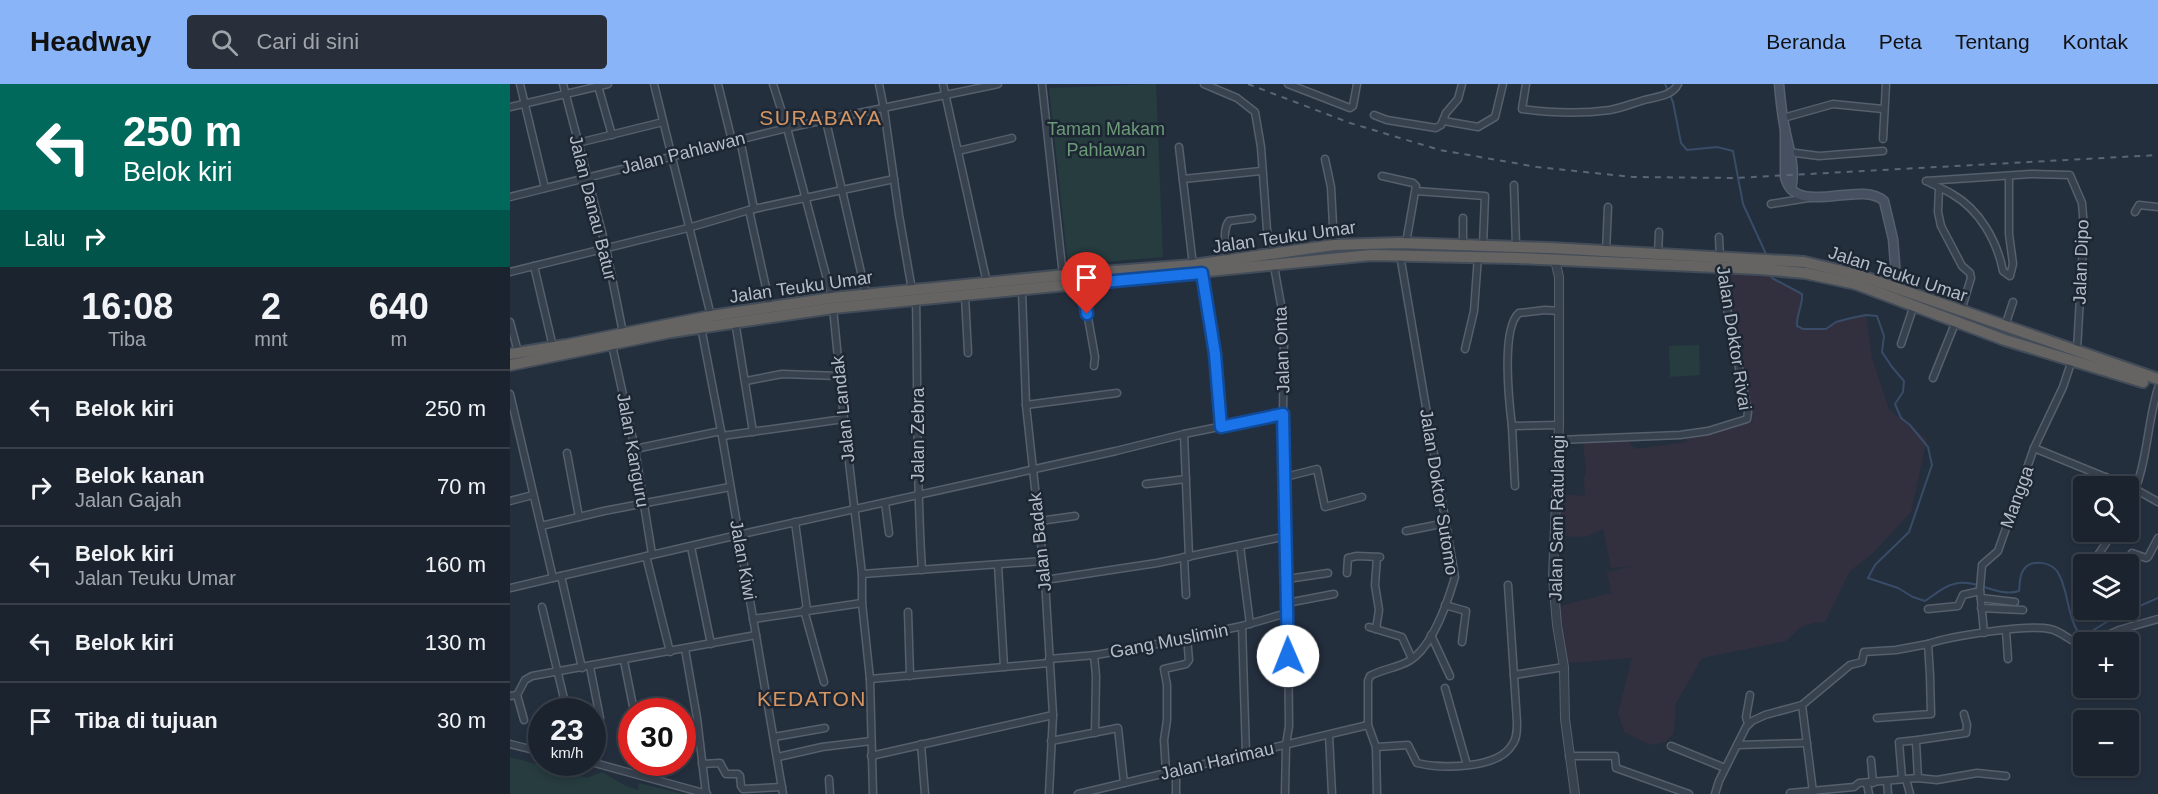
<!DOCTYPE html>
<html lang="id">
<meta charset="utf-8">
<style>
body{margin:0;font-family:Helvetica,sans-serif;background:#282f3a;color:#f1f3f6;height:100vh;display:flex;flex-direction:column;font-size:22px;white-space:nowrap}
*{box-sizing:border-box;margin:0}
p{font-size:20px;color:#a0a4aa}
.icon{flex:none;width:33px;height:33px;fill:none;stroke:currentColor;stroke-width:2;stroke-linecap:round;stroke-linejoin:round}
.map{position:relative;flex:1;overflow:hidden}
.sheet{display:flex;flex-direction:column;background:#1b232e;width:510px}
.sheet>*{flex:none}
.banner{background:#00695c;color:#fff;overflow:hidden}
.tools{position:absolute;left:1563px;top:392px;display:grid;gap:12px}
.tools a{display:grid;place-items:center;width:66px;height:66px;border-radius:6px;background:#1b232e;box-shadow:0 3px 9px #0003,0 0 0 2px #39404a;font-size:30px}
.speed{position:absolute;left:18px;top:614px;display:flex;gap:12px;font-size:30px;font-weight:700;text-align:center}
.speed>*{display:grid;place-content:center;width:78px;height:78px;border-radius:50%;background:#1b232e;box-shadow:0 3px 9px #0003,0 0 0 2px #39404a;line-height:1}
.speed small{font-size:15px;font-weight:400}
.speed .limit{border:9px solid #d22;background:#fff;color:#111}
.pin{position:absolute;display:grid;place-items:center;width:51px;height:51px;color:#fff;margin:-62px -26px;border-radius:50% 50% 50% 0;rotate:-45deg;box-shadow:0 0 6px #0007}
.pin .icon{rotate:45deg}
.me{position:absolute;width:66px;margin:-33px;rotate:359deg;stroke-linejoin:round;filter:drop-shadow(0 0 4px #0008)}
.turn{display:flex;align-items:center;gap:21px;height:126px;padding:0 24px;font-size:27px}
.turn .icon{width:78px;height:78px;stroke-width:2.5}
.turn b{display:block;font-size:42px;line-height:51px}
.then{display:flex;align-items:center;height:57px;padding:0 24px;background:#0003;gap:12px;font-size:22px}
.eta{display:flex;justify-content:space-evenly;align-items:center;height:102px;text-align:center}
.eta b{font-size:36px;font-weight:700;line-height:42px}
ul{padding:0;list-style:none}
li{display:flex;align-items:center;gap:18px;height:78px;padding:0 24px;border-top:2px solid #39404a}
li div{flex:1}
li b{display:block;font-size:22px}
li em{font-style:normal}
header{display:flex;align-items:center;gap:36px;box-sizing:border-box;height:84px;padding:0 30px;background:#8ab4f8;color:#111}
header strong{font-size:28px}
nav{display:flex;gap:33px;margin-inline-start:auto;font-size:21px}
.search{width:420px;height:54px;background:#282f3a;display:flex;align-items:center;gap:15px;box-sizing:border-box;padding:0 21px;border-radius:6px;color:#a0a4aa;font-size:22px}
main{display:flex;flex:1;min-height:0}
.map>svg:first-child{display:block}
</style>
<header>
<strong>Headway</strong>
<div class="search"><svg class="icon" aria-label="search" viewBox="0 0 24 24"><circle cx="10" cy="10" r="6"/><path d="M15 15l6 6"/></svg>Cari di sini</div>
<nav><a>Beranda</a><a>Peta</a><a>Tentang</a><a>Kontak</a></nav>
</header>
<main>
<section class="sheet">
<div class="banner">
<div class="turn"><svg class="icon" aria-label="left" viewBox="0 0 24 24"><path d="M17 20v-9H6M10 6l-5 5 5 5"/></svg><div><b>250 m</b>Belok kiri</div></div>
<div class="then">Lalu<svg class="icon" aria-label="right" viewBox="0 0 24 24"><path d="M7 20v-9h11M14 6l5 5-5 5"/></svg></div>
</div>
<div class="eta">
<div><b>16:08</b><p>Tiba</p></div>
<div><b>2</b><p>mnt</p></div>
<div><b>640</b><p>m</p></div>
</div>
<ul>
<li><svg class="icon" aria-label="left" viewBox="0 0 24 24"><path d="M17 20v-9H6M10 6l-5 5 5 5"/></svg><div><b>Belok kiri</b></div><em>250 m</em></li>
<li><svg class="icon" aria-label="right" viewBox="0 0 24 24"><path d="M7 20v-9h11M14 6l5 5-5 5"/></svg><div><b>Belok kanan</b><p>Jalan Gajah</p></div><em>70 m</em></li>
<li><svg class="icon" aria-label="left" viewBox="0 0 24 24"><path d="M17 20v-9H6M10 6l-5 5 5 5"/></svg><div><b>Belok kiri</b><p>Jalan Teuku Umar</p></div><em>160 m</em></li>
<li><svg class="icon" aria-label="left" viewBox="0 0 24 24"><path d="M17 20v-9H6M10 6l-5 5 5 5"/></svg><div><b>Belok kiri</b></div><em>130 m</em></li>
<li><svg class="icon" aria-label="arrive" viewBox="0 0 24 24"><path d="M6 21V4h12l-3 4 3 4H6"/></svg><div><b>Tiba di tujuan</b></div><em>30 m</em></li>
</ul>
</section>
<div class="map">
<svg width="1648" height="710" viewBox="0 0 1648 710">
<rect width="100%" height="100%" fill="#242f3e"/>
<!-- medical -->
<path fill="#32303f" d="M 1225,188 L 1252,188 L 1292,210 L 1293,217 L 1286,237 L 1287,242 L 1293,245 L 1316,245 L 1326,238 L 1356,231 L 1362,275 L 1379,326 L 1417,355 L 1401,428 L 1362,470 L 1340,487 L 1315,538 L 1302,539 L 1289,544 L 1276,557 L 1192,574 L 1165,621 L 1166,631 L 1163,650 L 1155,658 L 1141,661 L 1114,648 L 1108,629 L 1122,574 L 1058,579 L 1050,522 L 1101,509 L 1097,488 L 1123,482 L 1101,484 L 1093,445 L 1076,453 L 1051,452 L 1051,410 L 1075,412 L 1074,394 L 1076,387 L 1073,358 L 1118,358 L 1126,365 L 1177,358 L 1176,353 L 1243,337 L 1216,198 L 1220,190 Z"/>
<!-- green -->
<g fill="#263c3f">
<path d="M 646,0 L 653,173 L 558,181 L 539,4 Z"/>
<path d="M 1189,261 L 1190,291 L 1160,293 L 1159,262 Z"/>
<path d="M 0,673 L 77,694 L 92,688 L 114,701 L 128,706 L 129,699 L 174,710 L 0,710 Z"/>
</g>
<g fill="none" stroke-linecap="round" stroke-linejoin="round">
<!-- stream -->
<g stroke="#394c67" stroke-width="2">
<path d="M 1155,0 L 1163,18 L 1171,59 L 1177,66 L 1207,63 L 1223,67 L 1233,120 L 1256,170"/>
<path d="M 1261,191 L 1262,194 L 1292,210 C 1293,221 1286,231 1287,242 L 1293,245 L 1316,245 L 1326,238 L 1341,234 L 1356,231 L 1367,232 L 1374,252 L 1372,268 L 1382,283 L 1394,297 L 1393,308 L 1385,320 L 1391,334 L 1400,341 L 1418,363 L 1422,381 L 1399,448 L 1365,481 L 1358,494 L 1388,504 L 1403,513 L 1415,517 C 1424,511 1434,502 1444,500 C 1467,494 1487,514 1509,507 C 1510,500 1509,491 1514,485 C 1522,475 1540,478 1547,487 C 1559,505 1556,530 1568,548 L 1577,550 L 1605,533 L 1648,514"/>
</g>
<defs>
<g id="minor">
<path d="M 10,0 L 35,104"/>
<path d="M 53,0 L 96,164 L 113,249"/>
<path d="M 144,0 L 201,232"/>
<path d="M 208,0 L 222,57"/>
<path d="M 263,0 L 277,44 L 322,214"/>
<path d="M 369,0 L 374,25 L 389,131 L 402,206"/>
<path d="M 433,0 L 477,199"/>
<path d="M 532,0 L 553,192"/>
<path d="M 694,0 L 727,14 L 745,28 L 751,63 L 757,146 L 763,170"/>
<path d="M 778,0 L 840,24 L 843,22 L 847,0"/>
<path d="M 1016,0 L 1012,25 C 1041,29 1071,30 1100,26 C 1111,24 1121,20 1131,17 C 1143,13 1162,13 1168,0"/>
<path d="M 88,2 L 102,51"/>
<path d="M 0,23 L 98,0"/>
<path d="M 864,31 L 877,36 L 926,44 L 931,41 L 936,29 L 948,15 L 952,0"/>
<path d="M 1273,34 L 1323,20 L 1373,25"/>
<path d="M 316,37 L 356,210"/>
<path d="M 934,37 L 968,43 L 985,33 L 993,0"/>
<path d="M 230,55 L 244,125"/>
<path d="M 1373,55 L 1376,0"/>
<path d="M 68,59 L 153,38"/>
<path d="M 669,63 L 683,181"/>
<path d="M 448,67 L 502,54"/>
<path d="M 1278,68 L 1309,72 L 1373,67"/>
<path d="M 815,75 L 821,103 L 824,161"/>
<path d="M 872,92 L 903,99 L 906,102 L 896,159"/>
<path d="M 673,95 L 751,87"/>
<path d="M 1416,97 L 1521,90 L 1560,91 L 1572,119 L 1574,144 L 1567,266"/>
<path d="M 1417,97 C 1425,102 1434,105 1442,110 C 1470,126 1487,157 1493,187 L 1500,192 L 1503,180 L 1499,150 L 1499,92"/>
<path d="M 1004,101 L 1006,162"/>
<path d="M 1429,104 L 1428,128 L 1431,142 L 1452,182 L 1460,189 L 1461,194 L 1451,227"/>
<path d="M 906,107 L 975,112 L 973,161"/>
<path d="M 0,113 L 277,44 L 488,0"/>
<path d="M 1261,120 L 1298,114"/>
<path d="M 239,126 L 260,222"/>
<path d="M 1625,128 L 1629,121 L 1648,123"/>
<path d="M 953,161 L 953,134"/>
<path d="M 1096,167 L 1098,123"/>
<path d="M 1148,170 L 1149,148"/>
<path d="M 719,177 C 717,165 711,148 719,137 L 742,134"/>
<path d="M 24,182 L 43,263"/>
<path d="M 764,182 L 773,232 L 774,254 L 773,330 L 777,452 L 779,642 L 776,661 L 775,710"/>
<path d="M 0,188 L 178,144 L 239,126 L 384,95"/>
<path d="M 692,189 L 705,270 L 711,343"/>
<path d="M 572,200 L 585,273 L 584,282"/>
<path d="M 512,207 L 516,321 L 535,496 L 543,631 L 539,710"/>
<path d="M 455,212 L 458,269"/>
<path d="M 406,216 C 408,306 406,396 412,486"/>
<path d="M 323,224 L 334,335 L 352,490 L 352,519 L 360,595 L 363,710"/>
<path d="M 225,237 L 243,348"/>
<path d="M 0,238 L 8,268"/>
<path d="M 1495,242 L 1503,218"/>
<path d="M 191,243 L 212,352 L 273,710"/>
<path d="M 1391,260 L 1404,221"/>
<path d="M 102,261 L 125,365 L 142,470"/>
<path d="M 955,265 L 964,227 L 968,172"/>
<path d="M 1423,294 L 1446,237"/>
<path d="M 236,297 L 272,290 L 329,292"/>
<path d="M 0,310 L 43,494"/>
<path d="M 516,321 L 607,309"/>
<path d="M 1049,341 L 1002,342 C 999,318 991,244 1009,229 L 1035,226 L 1049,227"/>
<path d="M 1002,342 L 1005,402"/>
<path d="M 674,350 L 679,473"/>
<path d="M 212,352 L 334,335"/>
<path d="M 1048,356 L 1170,351 L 1198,347 L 1237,335 L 1238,328 L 1211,195 L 1209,153"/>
<path d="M 1524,364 L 1617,402"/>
<path d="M 125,365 L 211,347"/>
<path d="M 57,369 L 69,433"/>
<path d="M 775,393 L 807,385 L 815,423 L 852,413"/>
<path d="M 636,400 L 676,395"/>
<path d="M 1591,402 L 1596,393"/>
<path d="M 1625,405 L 1648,418"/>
<path d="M 0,417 L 23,411"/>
<path d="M 375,419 L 379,449"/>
<path d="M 1618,421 C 1638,384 1636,343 1648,304"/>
<path d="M 530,437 L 565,432"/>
<path d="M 285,438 L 297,526"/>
<path d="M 31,442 L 94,427 L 220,403"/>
<path d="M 896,447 L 936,439"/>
<path d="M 1567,449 L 1574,438"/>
<path d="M 730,462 L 740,540"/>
<path d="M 181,463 L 201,560"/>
<path d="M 136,472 L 160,568"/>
<path d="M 674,473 L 676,511"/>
<path d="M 1582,480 L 1604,447"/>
<path d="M 1616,480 L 1622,469 L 1636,474 L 1638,473 L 1648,454"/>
<path d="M 488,481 L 494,583"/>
<path d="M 837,489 L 838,474 L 847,472 L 870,473"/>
<path d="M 352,490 L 533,477"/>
<path d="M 51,492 L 228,451 L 606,367 L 674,350 L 773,330"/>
<path d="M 777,495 L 818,489"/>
<path d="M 535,496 L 647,479 L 777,452"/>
<path d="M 0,504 L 51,492 L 72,584"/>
<path d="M 1471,514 L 1505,518"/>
<path d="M 777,519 L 824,510"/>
<path d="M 935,521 L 956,527 L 952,558"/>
<path d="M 32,523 L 57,627"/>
<path d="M 1471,524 L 1513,526"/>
<path d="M 1418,525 L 1448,522 L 1453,511 L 1470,507"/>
<path d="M 294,526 L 314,598"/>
<path d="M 398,528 L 400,592"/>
<path d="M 243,535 L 352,519"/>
<path d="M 732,542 L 736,670"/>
<path d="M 859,543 L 892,553 L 902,575"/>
<path d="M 866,545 L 869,526 L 865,501 L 867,473"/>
<path d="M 1496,547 L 1498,575"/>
<path d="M 1474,549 L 1470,505 L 1472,481 L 1488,467 L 1524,364 L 1553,303 L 1562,276"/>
<path d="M 921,551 L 940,592"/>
<path d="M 1582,558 L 1609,546 L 1648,535"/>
<path d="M 175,565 L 187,634 L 196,710"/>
<path d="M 584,571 L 586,592 L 585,649"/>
<path d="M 539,575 L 586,571 L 647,560 L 732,542 L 777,529"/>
<path d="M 114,577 L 124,627"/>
<path d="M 80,583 L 90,634"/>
<path d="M 1004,591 L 1054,583"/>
<path d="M 360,595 L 539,579"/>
<path d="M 935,604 L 957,681"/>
<path d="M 7,611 L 14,636"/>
<path d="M 0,612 L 7,611 L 15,596 L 22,592 L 246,551"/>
<path d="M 1292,621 L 1303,708"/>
<path d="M 1367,634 L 1421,630 L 1420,591 L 1418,560 C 1440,552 1517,540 1540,545 C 1552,547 1561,559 1574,561"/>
<path d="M 1238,640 L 1236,633 L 1240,611"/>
<path d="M 819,651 L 822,710"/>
<path d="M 264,653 L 315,644"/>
<path d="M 541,657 L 608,644 L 614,699"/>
<path d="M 0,660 L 32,668"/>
<path d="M 411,660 L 415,710"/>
<path d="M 1227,661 L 1297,659"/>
<path d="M 1161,662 L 1215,684"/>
<path d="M 866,663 L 898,661 L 907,679 C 931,685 988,685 1002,661 C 1007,655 1007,646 1007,638 L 998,501"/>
<path d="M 361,672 L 543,631"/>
<path d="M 1059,672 L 1105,672 L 1106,684 L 1179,710"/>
<path d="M 268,673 L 312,663 L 361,657"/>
<path d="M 1361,676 L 1363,699"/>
<path d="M 81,678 L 197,710"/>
<path d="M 192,680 L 210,679 L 216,690 L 228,690 L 230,692 L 231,702 L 233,705 L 272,703"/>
<path d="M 656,688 L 654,656 L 657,636 L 657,601 L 654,585 L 676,580 L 679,576 L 677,553"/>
<path d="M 1408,694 L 1406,658 L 1408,656 L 1456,649 L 1457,641 L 1454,630"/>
<path d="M 319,695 L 320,710"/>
<path d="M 1392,695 L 1389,658 L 1408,656"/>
<path d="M 1396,695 L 1400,710"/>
<path d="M 1377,697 L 1378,710"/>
<path d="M 1357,700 L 1359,710"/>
<path d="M 1280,709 L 1344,703 L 1349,699 L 1408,694 L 1427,696 L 1467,689 L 1496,692"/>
<path d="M 568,710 L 858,641"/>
<path d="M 666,710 L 666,686"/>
<path d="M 867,710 L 866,663 L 858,641 L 858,597 L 860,592 C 872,585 887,584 899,577 C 922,564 938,517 945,493 L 890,171"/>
<path d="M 1205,710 L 1209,697 L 1236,643 L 1242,637 L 1255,631 L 1292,621 L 1340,581 L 1352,578 L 1354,568 L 1386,566 L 1418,560"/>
</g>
<path id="tertiary" d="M 1045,176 L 1049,193 L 1049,341 L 1043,493 L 1047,541 L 1054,583 L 1055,635 L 1065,710"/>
<g id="secondary">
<path d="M 1269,0 C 1270,11 1271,22 1273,34 C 1276,57 1287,81 1281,105"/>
<path d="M 1275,45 L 1275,93 C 1285,135 1350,95 1374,117 L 1383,155 L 1387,204"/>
</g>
<g id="trunk">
<path d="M 0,270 L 56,261 L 201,232 L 322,214 L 566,190 L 683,181 L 824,161 L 889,159 L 1040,164 L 1294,178 L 1349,191 L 1648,295"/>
<path d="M 0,281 L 161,248 L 323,224 L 861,171 L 1007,174 L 1250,185 L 1295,189 L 1346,200 L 1495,256 L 1633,298"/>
</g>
</defs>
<!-- minor casing -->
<use href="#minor" stroke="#565f6c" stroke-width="9"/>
<!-- tertiary casing -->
<use href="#tertiary" stroke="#565f6c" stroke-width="10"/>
<!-- secondary casing -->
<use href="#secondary" stroke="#565f6c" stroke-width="11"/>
<!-- trunk casing -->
<use href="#trunk" stroke="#434c59" stroke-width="14"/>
<!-- minor -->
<use href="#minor" stroke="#38414e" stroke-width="6"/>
<!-- tertiary -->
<use href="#tertiary" stroke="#38414e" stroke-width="8"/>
<!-- secondary -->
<use href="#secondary" stroke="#465061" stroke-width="8"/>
<!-- trunk -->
<use href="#trunk" stroke="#656462" stroke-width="10"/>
<!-- rail -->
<path stroke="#5a6575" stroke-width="2" stroke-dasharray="6 6" stroke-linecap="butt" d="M 738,0 L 840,39 L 930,66 L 1027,83 L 1123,93 L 1225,94 L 1648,71"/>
</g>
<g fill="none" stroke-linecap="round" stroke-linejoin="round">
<defs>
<path id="route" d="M 577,230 L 572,200 L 692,189 L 705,270 L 711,343 L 773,330 L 778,572"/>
</defs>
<!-- route casing -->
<use href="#route" stroke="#114b97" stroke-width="15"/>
<!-- route -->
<use href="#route" stroke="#1a73e8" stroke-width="10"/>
</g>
<g text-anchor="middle" stroke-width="5" stroke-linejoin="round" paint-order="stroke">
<!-- park labels -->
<g font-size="18" fill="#6b9a76" stroke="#1d2633">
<text x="596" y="51">Taman Makam<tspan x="596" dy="21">Pahlawan</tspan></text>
</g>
<!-- street labels -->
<g font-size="18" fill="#b4bcc9" stroke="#1d2633">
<text transform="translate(173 69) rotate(-14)" y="6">Jalan Pahlawan</text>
<text transform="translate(83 124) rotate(76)" y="6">Jalan Danau Batur</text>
<text transform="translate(774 153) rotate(-8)" y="6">Jalan Teuku Umar</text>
<text transform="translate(1571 178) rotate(-88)" y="6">Jalan Dipo</text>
<text transform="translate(1388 190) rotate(18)" y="6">Jalan Teuku Umar</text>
<text transform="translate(291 203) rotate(-8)" y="6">Jalan Teuku Umar</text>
<text transform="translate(1224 254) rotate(81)" y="6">Jalan Doktor Rivai</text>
<text transform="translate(772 266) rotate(-92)" y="6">Jalan Onta</text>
<text transform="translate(333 325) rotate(-96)" y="6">Jalan Landak</text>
<text transform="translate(408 351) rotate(-90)" y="6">Jalan Zebra</text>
<text transform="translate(123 366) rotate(80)" y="6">Jalan Kanguru</text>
<text transform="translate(929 408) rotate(81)" y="6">Jalan Doktor Sutomo</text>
<text transform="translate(1507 413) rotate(-70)" y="6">Mangga</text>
<text transform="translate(1047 434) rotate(-89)" y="6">Jalan Sam Ratulangi</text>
<text transform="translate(530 458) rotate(-96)" y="6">Jalan Badak</text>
<text transform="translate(233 476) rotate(80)" y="6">Jalan Kiwi</text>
<text transform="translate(659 557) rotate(-11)" y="6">Gang Muslimin</text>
<text transform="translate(707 677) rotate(-13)" y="6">Jalan Harimau</text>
</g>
<!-- quarter labels -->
<g font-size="21" letter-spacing="1.5" fill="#d59563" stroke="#1d2633">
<text x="311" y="41">SURABAYA</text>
<text x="302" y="622">KEDATON</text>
</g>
</g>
</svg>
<div class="tools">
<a><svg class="icon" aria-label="search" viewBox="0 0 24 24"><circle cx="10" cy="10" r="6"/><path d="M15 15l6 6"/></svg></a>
<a><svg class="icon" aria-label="layers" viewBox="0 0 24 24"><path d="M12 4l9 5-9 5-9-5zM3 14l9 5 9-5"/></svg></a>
<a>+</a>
<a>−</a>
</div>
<div class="speed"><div>23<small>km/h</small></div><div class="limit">30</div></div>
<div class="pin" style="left:577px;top:230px;background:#d93025"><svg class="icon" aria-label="arrive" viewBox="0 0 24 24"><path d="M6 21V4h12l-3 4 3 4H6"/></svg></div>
<svg class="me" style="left:778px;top:572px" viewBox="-20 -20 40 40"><circle r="19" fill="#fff"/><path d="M0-13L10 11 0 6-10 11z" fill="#1a73e8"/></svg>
</div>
</main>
